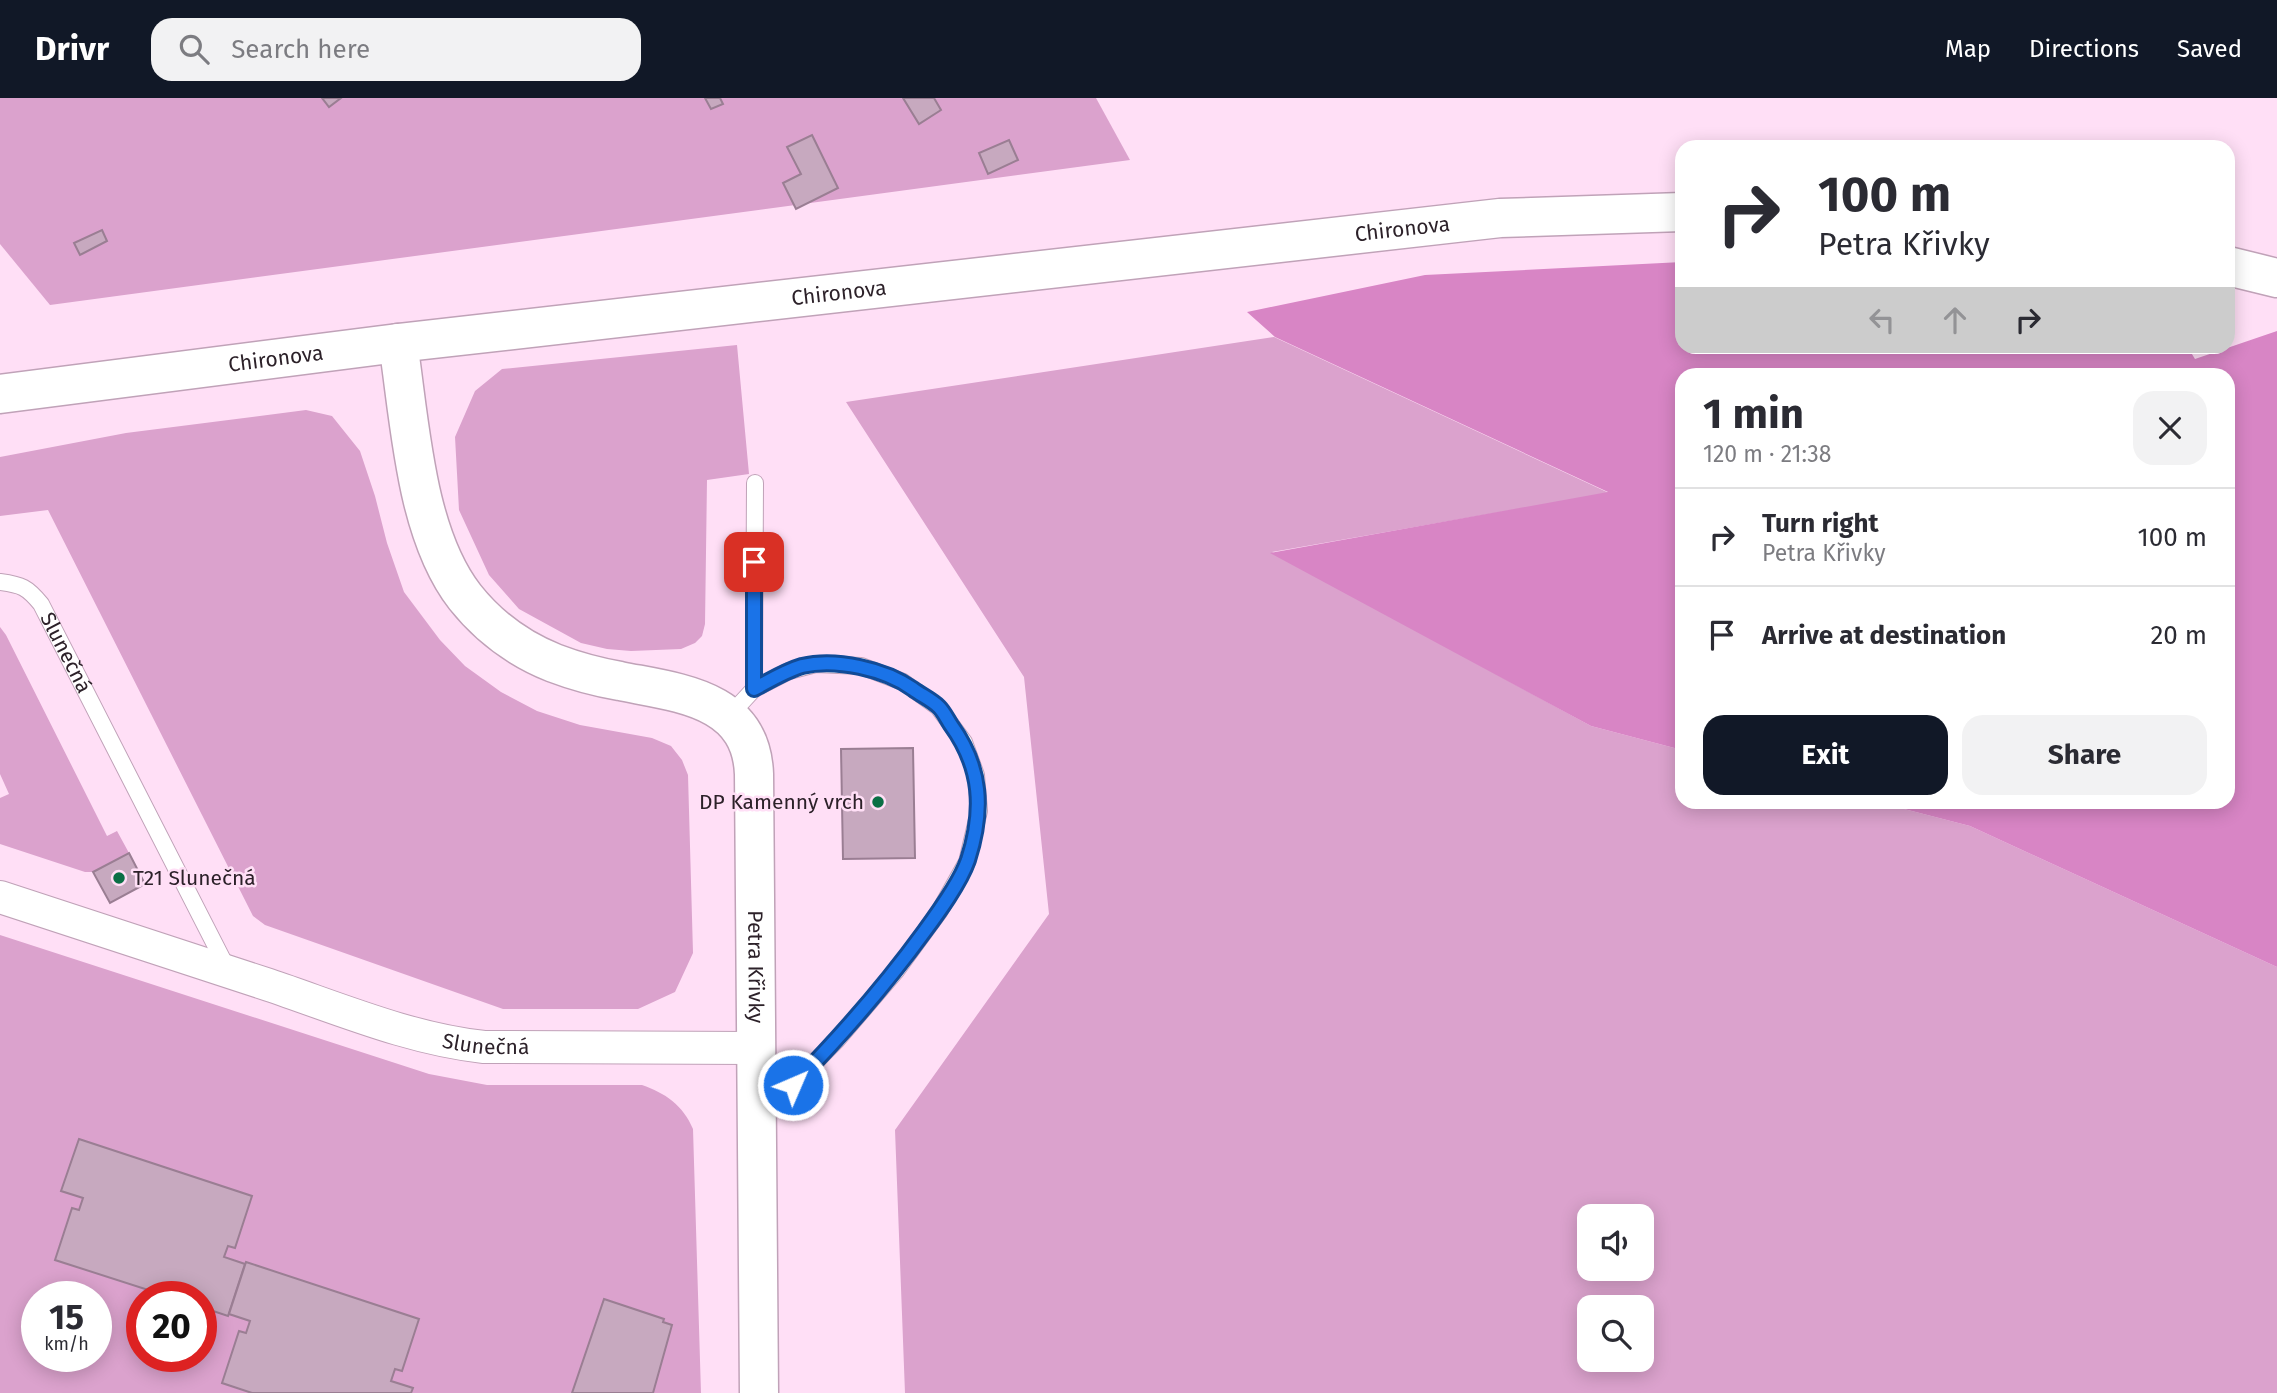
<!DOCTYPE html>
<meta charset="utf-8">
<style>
body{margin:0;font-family:"Fira Sans",sans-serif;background:#f2f2f3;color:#2b2b33;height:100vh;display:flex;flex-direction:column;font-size:26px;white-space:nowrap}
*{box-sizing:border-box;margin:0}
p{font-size:23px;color:#7c7c81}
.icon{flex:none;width:38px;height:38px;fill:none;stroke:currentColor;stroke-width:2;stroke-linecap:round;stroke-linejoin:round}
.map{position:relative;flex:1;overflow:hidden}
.drawer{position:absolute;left:1675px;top:270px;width:560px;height:441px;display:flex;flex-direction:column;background:#fff;border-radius:21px;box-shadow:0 4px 18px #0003}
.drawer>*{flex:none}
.hud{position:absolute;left:1675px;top:42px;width:560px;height:214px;border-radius:21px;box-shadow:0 4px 18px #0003;background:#fff;color:#2b2b33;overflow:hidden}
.tools{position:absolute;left:1577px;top:1106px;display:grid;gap:14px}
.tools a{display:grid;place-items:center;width:77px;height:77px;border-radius:14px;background:#fff;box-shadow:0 4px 18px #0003;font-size:35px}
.speed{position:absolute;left:21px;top:1183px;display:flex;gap:14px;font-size:35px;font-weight:700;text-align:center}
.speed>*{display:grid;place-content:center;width:91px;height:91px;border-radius:50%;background:#fff;box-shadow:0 4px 18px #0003;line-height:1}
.speed small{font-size:18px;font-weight:400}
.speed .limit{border:10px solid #d22;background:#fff;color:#111}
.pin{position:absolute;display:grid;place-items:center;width:60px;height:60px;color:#fff;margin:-30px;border-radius:14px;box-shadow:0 4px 10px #0006}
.me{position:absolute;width:77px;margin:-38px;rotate:45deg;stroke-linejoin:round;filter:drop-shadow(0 0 5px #0008)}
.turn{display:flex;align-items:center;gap:24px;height:147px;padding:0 28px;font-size:32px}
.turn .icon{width:91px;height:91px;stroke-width:2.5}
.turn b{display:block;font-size:49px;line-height:60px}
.lanes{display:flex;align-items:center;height:66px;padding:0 28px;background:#0003;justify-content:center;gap:35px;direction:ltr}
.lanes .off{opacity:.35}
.round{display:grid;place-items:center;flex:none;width:74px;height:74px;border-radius:21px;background:#f2f2f3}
.headline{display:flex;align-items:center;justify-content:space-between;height:119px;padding:0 28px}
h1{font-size:42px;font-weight:700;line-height:52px}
.primary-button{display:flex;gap:14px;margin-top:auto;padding:14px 28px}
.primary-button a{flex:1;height:80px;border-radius:21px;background:#111827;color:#fff;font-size:28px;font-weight:700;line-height:80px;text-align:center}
.primary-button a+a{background:#f2f2f3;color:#2b2b33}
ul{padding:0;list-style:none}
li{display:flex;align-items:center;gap:21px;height:98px;padding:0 28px;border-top:2px solid #e1e1e2}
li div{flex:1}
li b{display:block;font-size:26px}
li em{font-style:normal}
header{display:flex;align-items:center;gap:42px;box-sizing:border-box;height:98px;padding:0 35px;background:#111827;color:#fff}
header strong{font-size:33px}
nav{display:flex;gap:38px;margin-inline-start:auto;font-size:24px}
.search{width:490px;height:63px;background:#f2f2f3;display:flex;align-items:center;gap:18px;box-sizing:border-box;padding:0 24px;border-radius:21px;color:#7c7c81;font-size:26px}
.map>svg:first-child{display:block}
</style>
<header>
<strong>Drivr</strong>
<div class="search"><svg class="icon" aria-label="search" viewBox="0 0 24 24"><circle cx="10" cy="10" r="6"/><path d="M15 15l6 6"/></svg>Search here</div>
<nav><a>Map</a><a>Directions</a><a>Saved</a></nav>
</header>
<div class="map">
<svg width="2277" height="1295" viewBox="0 0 2277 1295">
<rect width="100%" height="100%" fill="#ffdff6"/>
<!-- green -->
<g fill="#dba2cd" fill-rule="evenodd">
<path d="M 0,0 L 1096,0 L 1130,62 L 50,207 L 0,146 Z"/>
<path d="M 1274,239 L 1609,395 L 1272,454 L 1591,628 L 1682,652 L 1682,704 L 1877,704 L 1970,728 L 2277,869 L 2277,1295 L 905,1295 L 895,1032 L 1049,816 L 1024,579 L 846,304 ZM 1589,1118 L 1642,1118 L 1642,1171 L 1589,1171 ZM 1589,1209 L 1642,1209 L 1642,1262 L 1589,1262 Z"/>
<path d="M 737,247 L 749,376 L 707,382 L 705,526 L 702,538 L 695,545 L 681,551 L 631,553 L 607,551 L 581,545 L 519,511 L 489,477 L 459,412 L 455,339 L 475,293 L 502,271 Z"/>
<path d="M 306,312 L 332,318 L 360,353 L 375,398 L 387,445 L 404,494 L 440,542 L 465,568 L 501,594 L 537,613 L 580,627 L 652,640 L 671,648 L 682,662 L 688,677 L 693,855 L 675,894 L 638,911 L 503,911 L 265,827 L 253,818 L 48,412 L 0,418 L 0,359 L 126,335 Z"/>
<path d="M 0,529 L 6,537 L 107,738 L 117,733 L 129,755 L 93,774 L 85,774 L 0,746 L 0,700 L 9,696 L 0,676 Z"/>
<path d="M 0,837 L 429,976 L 487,987 L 642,987 C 665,995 683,1007 693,1031 L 701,1295 L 0,1295 ZM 37,1199 L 96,1199 L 96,1258 L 37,1258 ZM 142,1199 L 201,1199 L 201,1258 L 142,1258 Z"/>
</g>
<!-- forest -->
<path fill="#d885c5" d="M 1682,164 L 1682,248 L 2187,248 L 2195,261 L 2277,233 L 2277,869 L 1970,728 L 1877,704 L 2228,704 L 2228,276 L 1682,276 L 1682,652 L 1591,628 L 1270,455 L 1608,394 L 1275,239 L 1247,214 L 1425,177 Z"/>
<!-- building -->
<g fill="#c7a9bf" stroke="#9a7e93" stroke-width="2">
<path d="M 322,0 L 341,0 L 329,9 Z"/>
<path d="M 705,0 L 720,0 L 723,6 L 711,11 Z"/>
<path d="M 903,0 L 934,0 L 941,12 L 919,26 Z"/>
<path d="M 812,37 L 838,90 L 796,111 L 783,85 L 801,76 L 787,49 Z"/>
<path d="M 1009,42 L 1018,62 L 988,76 L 979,55 Z"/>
<path d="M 102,132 L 107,143 L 80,157 L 74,145 Z"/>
<path d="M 913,650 L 915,760 L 843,761 L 841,651 Z"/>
<path d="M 129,755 L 145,786 L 110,805 L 93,774 Z"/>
<path d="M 79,1041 L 252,1098 L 235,1150 L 228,1148 L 224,1159 L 245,1166 L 228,1218 L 201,1209 L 201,1199 L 170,1199 L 55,1162 L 72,1110 L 79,1112 L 83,1100 L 61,1093 Z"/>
<path d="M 246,1164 L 419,1221 L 402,1273 L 395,1271 L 391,1283 L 413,1290 L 411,1295 L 252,1295 L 222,1285 L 239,1233 L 246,1235 L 250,1223 L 229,1216 Z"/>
<path d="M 604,1201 L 664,1221 L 663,1224 L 672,1227 L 653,1295 L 572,1295 Z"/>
</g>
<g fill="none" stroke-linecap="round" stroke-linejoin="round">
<defs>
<g id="lane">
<path id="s1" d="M 0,484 C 22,487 27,489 41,506 L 228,872"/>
<path d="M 754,591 L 755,385"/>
<path d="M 729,618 L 754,591 L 789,573 L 816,566 L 861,568 L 903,584 L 938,609 L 964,644 L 976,677 L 979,713 L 967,764 L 939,814 L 896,873 L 837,942 L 763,1017"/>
</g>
<g id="street">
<path id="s2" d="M 0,799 C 90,828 180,857 269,887 C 340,911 410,941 484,949 L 755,950"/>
</g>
<g id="secondary">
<path d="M 2228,168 L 2277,180"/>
<path id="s3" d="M 398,245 C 410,323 415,435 465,499 C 488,528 519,551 554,565 C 575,573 597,579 620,583 C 679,595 751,600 754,676 L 759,1295"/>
<path id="s4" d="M 0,296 L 398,245 L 1500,120 L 1682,114"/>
</g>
</defs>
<!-- lane casing -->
<use href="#lane" stroke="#c0a2b8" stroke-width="18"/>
<!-- street casing -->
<use href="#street" stroke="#c0a2b8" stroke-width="34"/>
<!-- secondary casing -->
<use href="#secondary" stroke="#c0a2b8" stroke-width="41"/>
<!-- lane -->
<use href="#lane" stroke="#fff" stroke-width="16"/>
<!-- street -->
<use href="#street" stroke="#fff" stroke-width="32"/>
<!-- secondary -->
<use href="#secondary" stroke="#fff" stroke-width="38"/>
</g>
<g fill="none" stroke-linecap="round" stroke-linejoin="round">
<defs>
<path id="route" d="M 754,464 L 754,591 C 769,583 785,573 802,568 C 836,560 885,571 913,591 C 921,597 932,602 939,609 C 944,614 947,621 951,627 C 982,670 984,712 968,762 C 960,785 938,815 924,834 C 884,889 840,939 793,987"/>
</defs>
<!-- route casing -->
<use href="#route" stroke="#114b97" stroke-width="18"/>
<!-- route -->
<use href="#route" stroke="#1a73e8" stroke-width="12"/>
</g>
<!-- markers -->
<g fill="#0a6f45" stroke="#ffdff6" stroke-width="2.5">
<circle cx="878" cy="704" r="7"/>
<circle cx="119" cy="780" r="7"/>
</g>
<g text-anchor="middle" stroke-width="5" stroke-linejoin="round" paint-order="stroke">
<!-- street labels -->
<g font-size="21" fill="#2c2129" stroke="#ffdff6">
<text dy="7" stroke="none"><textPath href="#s4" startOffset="1412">Chironova</textPath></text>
<text dy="7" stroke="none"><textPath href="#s4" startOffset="845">Chironova</textPath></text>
<text dy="7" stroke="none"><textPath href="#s4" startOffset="278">Chironova</textPath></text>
<text dy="7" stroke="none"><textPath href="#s1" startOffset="103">Slunečná</textPath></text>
<text dy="7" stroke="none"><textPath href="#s3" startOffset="819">Petra Křivky</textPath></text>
<text dy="7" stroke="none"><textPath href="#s2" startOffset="509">Slunečná</textPath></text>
</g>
<!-- poi labels -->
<g font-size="21" fill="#2c2129" stroke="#ffdff6" text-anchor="end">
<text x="864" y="711">DP Kamenný vrch</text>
<text x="133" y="787" text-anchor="start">T21 Slunečná</text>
</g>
</g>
</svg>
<div class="tools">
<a><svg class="icon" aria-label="sound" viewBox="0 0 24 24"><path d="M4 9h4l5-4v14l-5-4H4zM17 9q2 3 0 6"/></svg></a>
<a><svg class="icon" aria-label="search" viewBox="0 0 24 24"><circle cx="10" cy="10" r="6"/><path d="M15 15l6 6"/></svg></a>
</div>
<div class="speed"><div>15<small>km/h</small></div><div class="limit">20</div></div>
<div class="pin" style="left:754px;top:464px;background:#d93025"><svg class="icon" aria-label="arrive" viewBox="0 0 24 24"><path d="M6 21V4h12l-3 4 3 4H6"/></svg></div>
<svg class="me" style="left:793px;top:987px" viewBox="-20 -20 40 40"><circle r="17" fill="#1a73e8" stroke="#fff" stroke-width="3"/><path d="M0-11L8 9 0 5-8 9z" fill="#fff"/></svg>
<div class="hud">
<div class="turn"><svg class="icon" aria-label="right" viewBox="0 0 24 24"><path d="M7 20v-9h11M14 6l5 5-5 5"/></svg><div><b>100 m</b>Petra Křivky</div></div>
<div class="lanes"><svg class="icon off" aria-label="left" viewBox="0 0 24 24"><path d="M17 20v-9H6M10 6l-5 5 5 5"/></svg><svg class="icon off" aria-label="ahead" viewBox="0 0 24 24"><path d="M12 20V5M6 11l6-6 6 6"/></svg><svg class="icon" aria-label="right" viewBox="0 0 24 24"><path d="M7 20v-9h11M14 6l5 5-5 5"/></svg></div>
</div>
<section class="drawer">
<div class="headline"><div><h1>1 min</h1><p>120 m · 21:38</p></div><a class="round"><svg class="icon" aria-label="close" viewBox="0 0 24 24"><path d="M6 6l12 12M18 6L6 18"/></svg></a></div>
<ul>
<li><svg class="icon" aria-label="right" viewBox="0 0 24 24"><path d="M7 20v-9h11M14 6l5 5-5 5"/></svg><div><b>Turn right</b><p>Petra Křivky</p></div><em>100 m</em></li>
<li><svg class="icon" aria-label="arrive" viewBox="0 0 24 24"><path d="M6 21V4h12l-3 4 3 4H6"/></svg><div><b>Arrive at destination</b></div><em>20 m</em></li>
</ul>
<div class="primary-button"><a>Exit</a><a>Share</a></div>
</section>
</div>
